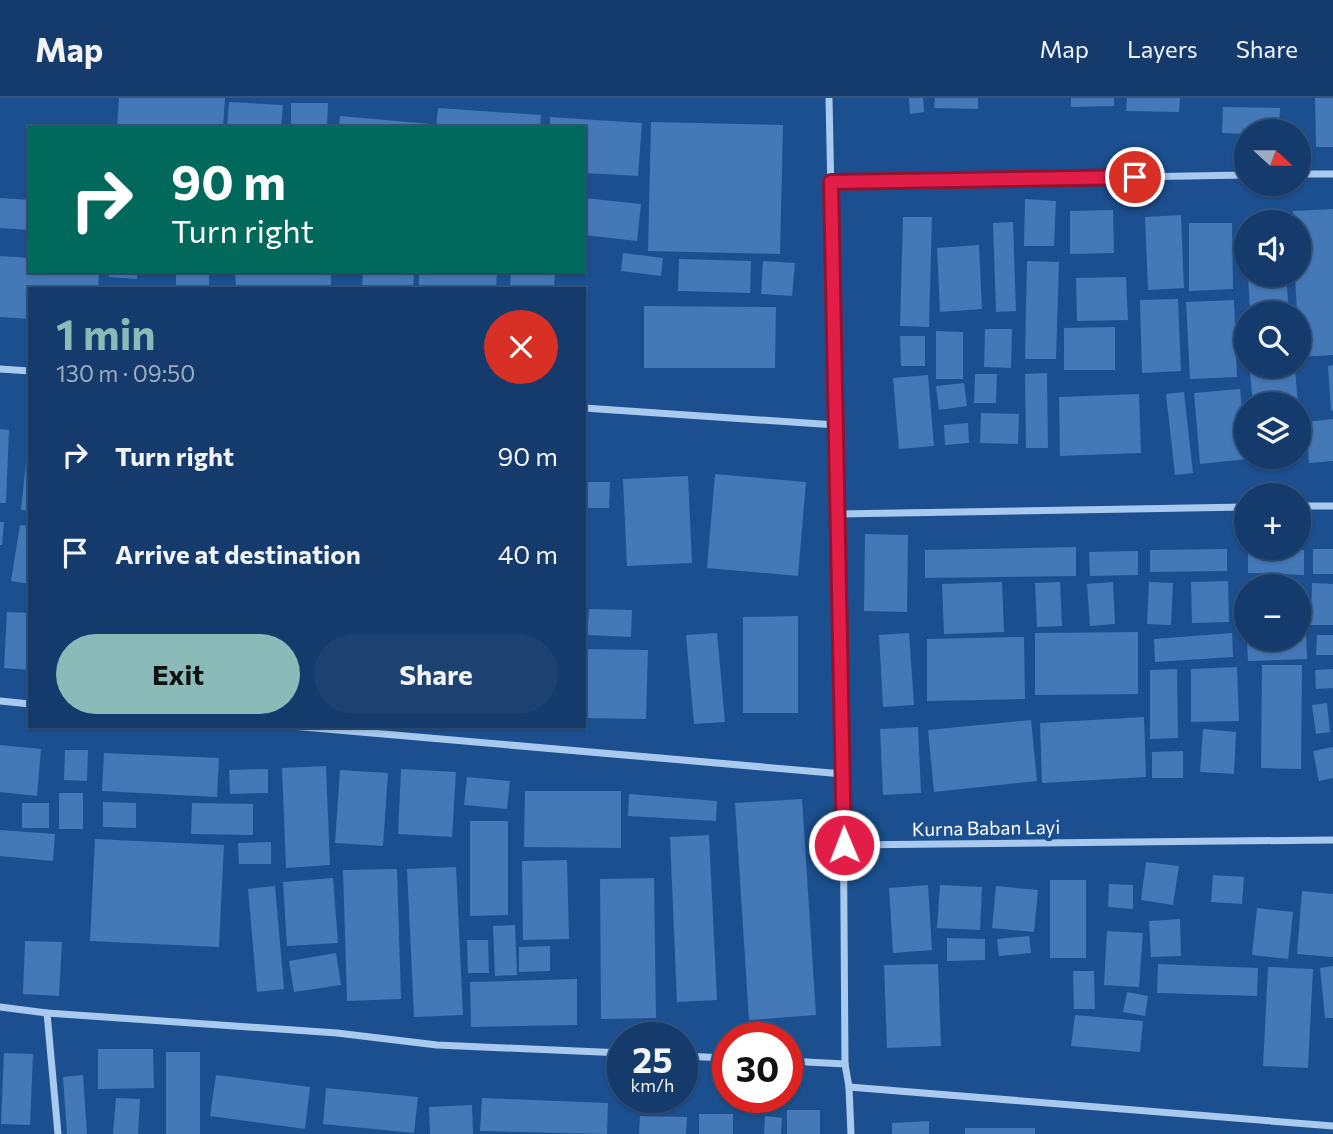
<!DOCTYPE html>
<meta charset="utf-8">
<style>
body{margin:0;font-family:Commissioner,sans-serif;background:#1d4271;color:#f1f3f6;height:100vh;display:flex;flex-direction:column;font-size:26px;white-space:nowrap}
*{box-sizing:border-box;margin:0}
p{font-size:23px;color:#9dadc1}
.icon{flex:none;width:38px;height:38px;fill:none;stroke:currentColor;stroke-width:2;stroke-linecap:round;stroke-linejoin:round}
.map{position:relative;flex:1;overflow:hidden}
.sheet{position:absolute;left:28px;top:189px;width:558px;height:441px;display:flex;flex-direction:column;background:#143b6b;border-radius:0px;box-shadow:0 2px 5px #0004,0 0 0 2px #33557e}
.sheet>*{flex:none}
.guide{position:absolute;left:28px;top:28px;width:558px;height:147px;border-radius:0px;box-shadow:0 2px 5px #0004,0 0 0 2px #33557e;background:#00695c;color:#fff;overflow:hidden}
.needle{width:46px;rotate:111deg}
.fabs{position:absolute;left:1234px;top:21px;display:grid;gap:14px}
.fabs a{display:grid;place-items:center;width:77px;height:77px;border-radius:50%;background:#143b6b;box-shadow:0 2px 5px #0004,0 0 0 2px #33557e;font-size:35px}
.speed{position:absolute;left:607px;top:924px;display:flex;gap:14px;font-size:35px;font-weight:700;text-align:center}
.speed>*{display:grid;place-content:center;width:91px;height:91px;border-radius:50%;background:#143b6b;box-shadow:0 2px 5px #0004,0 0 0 2px #33557e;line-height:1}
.speed small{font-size:18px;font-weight:400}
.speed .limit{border:10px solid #d22;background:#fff;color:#111}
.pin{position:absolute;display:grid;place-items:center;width:60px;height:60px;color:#fff;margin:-30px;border:4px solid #fff;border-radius:50%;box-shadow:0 2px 7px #0007}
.me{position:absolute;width:77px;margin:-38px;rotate:359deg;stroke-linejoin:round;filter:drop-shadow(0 0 5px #0008)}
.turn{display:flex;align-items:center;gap:24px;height:147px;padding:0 28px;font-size:32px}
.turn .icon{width:91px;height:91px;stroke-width:2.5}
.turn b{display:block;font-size:49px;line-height:60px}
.round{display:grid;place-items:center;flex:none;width:74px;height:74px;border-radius:37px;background:#1d4271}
.headline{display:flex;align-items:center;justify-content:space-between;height:119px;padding:0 28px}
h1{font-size:42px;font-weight:700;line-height:52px;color:#8bbbb9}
.cta{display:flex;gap:14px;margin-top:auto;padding:14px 28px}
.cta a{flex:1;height:80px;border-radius:42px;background:#8bbbb9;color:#111;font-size:28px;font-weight:700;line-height:80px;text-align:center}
.cta a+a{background:#1d4271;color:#f1f3f6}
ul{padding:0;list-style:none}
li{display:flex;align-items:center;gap:21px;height:98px;padding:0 28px}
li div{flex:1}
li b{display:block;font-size:26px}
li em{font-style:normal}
header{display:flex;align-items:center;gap:42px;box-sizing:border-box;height:98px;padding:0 35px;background:#143b6b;border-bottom:2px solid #33557e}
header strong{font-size:33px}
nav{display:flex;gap:38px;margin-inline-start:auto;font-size:24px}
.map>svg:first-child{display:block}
</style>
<header>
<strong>Map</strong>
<nav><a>Map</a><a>Layers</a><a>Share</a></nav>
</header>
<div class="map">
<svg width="1333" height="1036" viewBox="0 0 1333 1036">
<rect width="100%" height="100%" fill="#1b4f8f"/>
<!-- building -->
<g fill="#4478b7">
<path d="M 119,0 L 225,0 L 223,30 L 117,30 Z"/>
<path d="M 909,0 L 923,0 L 924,14 L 910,16 Z"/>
<path d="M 935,0 L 978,0 L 978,11 L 934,10 Z"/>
<path d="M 1071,0 L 1114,0 L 1114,8 L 1071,9 Z"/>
<path d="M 1127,0 L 1180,0 L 1179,14 L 1126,13 Z"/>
<path d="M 1315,0 L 1333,0 L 1333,49 L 1316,49 Z"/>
<path d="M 229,4 L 283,7 L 281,30 L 227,30 Z"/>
<path d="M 291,5 L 328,5 L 327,30 L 291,30 Z"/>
<path d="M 1223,9 L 1280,10 L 1279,33 L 1246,33 L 1246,36 L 1222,35 Z"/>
<path d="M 438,10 L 541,17 L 540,30 L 436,30 Z"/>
<path d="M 340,18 L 431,26 L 430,30 L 339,30 Z"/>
<path d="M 550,19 L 642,25 L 638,78 L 584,75 L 584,30 L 550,30 Z"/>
<path d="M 651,24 L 783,27 L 780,156 L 648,153 Z"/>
<path d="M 0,100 L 30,102 L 30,132 L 0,130 Z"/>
<path d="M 584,100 L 641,106 L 637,143 L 584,137 Z"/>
<path d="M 1025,101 L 1056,103 L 1054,148 L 1024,148 Z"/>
<path d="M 1333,111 L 1333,257 L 1299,259 L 1298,215 L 1297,215 L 1295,177 L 1298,177 L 1298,124 L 1293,124 L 1293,113 Z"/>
<path d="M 1113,112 L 1114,155 L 1070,156 L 1070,113 Z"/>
<path d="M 1181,117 L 1184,190 L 1148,192 L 1145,119 Z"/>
<path d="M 903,119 L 932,119 L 929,229 L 900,228 Z"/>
<path d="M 1013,124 L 1016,213 L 996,214 L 993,125 Z"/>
<path d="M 1189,125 L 1232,125 L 1233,191 L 1189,193 Z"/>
<path d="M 979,147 L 982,211 L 940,214 L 937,150 Z"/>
<path d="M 623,155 L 663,160 L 661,178 L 621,173 Z"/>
<path d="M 0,158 L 30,160 L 30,173 L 99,173 L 98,191 L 30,191 L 30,221 L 0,219 Z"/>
<path d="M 679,161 L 751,163 L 750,195 L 678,193 Z"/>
<path d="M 763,163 L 795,165 L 792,198 L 761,196 Z"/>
<path d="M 1027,163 L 1059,164 L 1056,261 L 1025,261 Z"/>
<path d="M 109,173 L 137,173 L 137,181 L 109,179 Z"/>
<rect x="176" y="173" width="33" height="18"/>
<path d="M 235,173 L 331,173 L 331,191 L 236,191 Z"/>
<path d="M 363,173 L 414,173 L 413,191 L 362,191 Z"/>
<path d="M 419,173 L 497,173 L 496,191 L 419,191 Z"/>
<path d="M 511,173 L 555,173 L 554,191 L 510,191 Z"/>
<path d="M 1248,177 L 1286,177 L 1289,215 L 1250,215 Z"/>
<path d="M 1126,179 L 1128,222 L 1077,223 L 1076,180 Z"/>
<path d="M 1178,201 L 1181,273 L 1142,275 L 1140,202 Z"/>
<path d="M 1234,202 L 1237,279 L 1190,281 L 1186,204 Z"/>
<path d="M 644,208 L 776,209 L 775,270 L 644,270 Z"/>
<path d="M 1115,229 L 1115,272 L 1064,272 L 1064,230 Z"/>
<path d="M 985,231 L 1012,231 L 1011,270 L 984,269 Z"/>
<path d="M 936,233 L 963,234 L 963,281 L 936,281 Z"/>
<path d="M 900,238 L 925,238 L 925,268 L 901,268 Z"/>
<path d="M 1333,267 L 1333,312 L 1331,313 L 1328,268 Z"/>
<path d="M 1295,271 L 1298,306 L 1253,306 L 1250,275 Z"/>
<path d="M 1047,275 L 1048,350 L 1026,350 L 1025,276 Z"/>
<path d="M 975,276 L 997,276 L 996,305 L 974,305 Z"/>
<path d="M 928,277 L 934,348 L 899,351 L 893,280 Z"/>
<path d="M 964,285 L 967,308 L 939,312 L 936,288 Z"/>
<path d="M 1240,291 L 1247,361 L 1200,366 L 1194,295 Z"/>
<path d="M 1184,294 L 1193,375 L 1175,377 L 1166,296 Z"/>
<path d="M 1139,296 L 1141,355 L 1060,358 L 1059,299 Z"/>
<path d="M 981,315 L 1019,316 L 1018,346 L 980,345 Z"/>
<path d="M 1333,321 L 1333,363 L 1309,365 L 1306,324 Z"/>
<path d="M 968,325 L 969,345 L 945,347 L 944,327 Z"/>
<path d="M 0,331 L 9,332 L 6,405 L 0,405 Z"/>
<path d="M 1298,333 L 1300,333 L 1302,354 L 1298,354 Z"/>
<path d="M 28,344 L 30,344 L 30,413 L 21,412 Z"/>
<path d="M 715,376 L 806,384 L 798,478 L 707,470 Z"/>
<path d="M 688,378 L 692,465 L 627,468 L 623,381 Z"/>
<path d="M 584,384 L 610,384 L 609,410 L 584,410 Z"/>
<path d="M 0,424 L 4,424 L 2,447 L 0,447 Z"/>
<path d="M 20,427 L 30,428 L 30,486 L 11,483 Z"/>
<path d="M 865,436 L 908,437 L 907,514 L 864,513 Z"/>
<path d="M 1076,449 L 1076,478 L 925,480 L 925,452 Z"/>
<path d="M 1227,451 L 1227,473 L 1150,474 L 1150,452 Z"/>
<path d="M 1248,451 L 1304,452 L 1304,477 L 1248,475 Z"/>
<rect x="1313" y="451" width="20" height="25"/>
<path d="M 1138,453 L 1138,477 L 1090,478 L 1089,454 Z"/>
<path d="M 1251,482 L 1282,482 L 1282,488 L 1250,488 Z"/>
<path d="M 1228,483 L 1229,524 L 1192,525 L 1191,484 Z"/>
<path d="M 1002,484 L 1004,534 L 944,536 L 942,486 Z"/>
<path d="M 1060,484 L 1062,528 L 1037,529 L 1035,485 Z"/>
<path d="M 1113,484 L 1115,526 L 1090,528 L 1087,486 Z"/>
<path d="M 1149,484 L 1173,485 L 1171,527 L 1147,526 Z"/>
<path d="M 1312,485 L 1333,486 L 1333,527 L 1311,527 Z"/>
<path d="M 589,511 L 632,512 L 631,539 L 587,537 Z"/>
<path d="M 7,514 L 30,515 L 30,572 L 4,570 Z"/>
<path d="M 798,518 L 798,615 L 743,615 L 743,519 Z"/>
<path d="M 1138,534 L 1138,596 L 1035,597 L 1035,535 Z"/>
<path d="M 1298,534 L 1306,534 L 1307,561 L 1248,563 L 1247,541 L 1298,541 Z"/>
<path d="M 717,535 L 725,624 L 694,626 L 686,537 Z"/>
<path d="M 909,535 L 914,607 L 883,609 L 879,537 Z"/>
<path d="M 1232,535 L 1233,559 L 1155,564 L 1154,541 Z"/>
<path d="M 1317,537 L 1333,537 L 1333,557 L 1316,557 Z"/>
<path d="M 1024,539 L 1025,601 L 927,603 L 927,541 Z"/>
<path d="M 584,551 L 648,552 L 646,621 L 584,620 Z"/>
<path d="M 1262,567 L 1302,567 L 1301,671 L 1261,670 Z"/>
<path d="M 1237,569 L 1239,623 L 1191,624 L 1191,571 Z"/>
<path d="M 1177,571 L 1178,640 L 1150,641 L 1150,572 Z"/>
<path d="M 1333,571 L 1333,590 L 1316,591 L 1315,572 Z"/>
<path d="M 1327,605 L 1330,634 L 1316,636 L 1312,607 Z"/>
<path d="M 1144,619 L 1146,679 L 1042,685 L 1040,625 Z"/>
<path d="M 1031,622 L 1037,683 L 934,694 L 928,632 Z"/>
<path d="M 918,629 L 921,695 L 883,697 L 880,631 Z"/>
<path d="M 1203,631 L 1236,634 L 1234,676 L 1200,674 Z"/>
<path d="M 0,647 L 41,651 L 37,698 L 0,694 Z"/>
<path d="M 1333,649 L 1333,680 L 1319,683 L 1313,653 Z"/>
<path d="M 65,652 L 88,652 L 87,683 L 64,682 Z"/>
<path d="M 1183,653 L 1183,680 L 1152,680 L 1152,654 Z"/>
<path d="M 104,655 L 219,660 L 217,699 L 102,693 Z"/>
<path d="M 326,668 L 330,767 L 286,770 L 282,670 Z"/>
<path d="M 268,671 L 268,695 L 230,696 L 229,672 Z"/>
<path d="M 401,671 L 456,674 L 452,739 L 398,736 Z"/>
<path d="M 340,672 L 388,675 L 383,748 L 335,745 Z"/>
<path d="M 467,679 L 510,683 L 507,711 L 464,707 Z"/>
<path d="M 525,693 L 621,693 L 621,750 L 524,749 Z"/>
<rect x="59" y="695" width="24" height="36"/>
<path d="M 629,696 L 717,703 L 716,723 L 628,718 Z"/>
<path d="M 802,701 L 816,917 L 749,922 L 735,705 Z"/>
<path d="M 103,704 L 136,705 L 136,730 L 103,729 Z"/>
<rect x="22" y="705" width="27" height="25"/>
<path d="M 192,705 L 253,706 L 253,737 L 191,736 Z"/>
<path d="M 470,723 L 508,723 L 508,817 L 470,818 Z"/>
<path d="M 0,732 L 55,736 L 53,763 L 0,758 Z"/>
<path d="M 709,737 L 717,902 L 677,904 L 670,739 Z"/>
<path d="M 95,741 L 224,747 L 219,849 L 90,843 Z"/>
<path d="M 271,744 L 271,766 L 239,766 L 238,745 Z"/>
<path d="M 567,762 L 569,841 L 523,842 L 522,763 Z"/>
<path d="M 1146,764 L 1179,768 L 1173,807 L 1141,802 Z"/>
<path d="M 456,769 L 463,917 L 414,919 L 407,771 Z"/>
<path d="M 397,771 L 401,901 L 347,903 L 343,772 Z"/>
<path d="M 1213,777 L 1244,779 L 1242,806 L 1211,804 Z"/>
<path d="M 333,780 L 338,845 L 287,848 L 283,784 Z"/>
<path d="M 654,780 L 656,920 L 601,921 L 600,781 Z"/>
<rect x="1050" y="782" width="36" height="78"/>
<path d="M 1109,786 L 1133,787 L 1133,811 L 1108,809 Z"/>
<path d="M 928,787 L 932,852 L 893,855 L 889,790 Z"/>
<path d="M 940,787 L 982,789 L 980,832 L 937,830 Z"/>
<path d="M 275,788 L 284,891 L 257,894 L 248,791 Z"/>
<path d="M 996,788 L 1038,792 L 1034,834 L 992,830 Z"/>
<path d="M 1302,793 L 1333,796 L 1333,859 L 1297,856 Z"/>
<path d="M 1257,810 L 1293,814 L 1288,861 L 1252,857 Z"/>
<path d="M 1180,821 L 1181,858 L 1151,859 L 1149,823 Z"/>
<path d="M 515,827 L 517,877 L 495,878 L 493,828 Z"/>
<path d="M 1107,833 L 1143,835 L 1139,889 L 1104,887 Z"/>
<path d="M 1029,838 L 1031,855 L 999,858 L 997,841 Z"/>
<path d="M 947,840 L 985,841 L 985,862 L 947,863 Z"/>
<path d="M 467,842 L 488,842 L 489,875 L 468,875 Z"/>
<path d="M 25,843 L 62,844 L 59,898 L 23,896 Z"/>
<path d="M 550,848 L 550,873 L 519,874 L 519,849 Z"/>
<path d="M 336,855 L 341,887 L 294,894 L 289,863 Z"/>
<path d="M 938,866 L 941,948 L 887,950 L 884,867 Z"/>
<path d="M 1158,866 L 1258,870 L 1257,898 L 1157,895 Z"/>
<path d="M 1333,868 L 1333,920 L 1325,920 L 1320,870 Z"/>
<path d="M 1268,869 L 1313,871 L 1308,970 L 1263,968 Z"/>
<path d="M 1073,873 L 1094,873 L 1095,911 L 1074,911 Z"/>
<path d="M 577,881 L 577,927 L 471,929 L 470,884 Z"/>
<path d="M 1127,894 L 1148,898 L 1145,918 L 1123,914 Z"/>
<path d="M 1075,917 L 1143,923 L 1140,954 L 1071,948 Z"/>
<path d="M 98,951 L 153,951 L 154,990 L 98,991 Z"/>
<rect x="166" y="954" width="34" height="82"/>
<path d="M 4,955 L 33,956 L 30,1027 L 1,1026 Z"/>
<path d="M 83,977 L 87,1036 L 67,1036 L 63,979 Z"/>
<path d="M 216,977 L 310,989 L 305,1031 L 210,1018 Z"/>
<path d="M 326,990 L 418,999 L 414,1035 L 323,1026 Z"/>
<path d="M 116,1000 L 140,1001 L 138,1036 L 113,1036 Z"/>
<path d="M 482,1000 L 608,1005 L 607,1036 L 480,1033 Z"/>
<path d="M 472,1007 L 473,1036 L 430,1036 L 429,1009 Z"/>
<rect x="787" y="1012" width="33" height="24"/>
<rect x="699" y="1016" width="34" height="20"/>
<path d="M 640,1018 L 687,1019 L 686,1036 L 639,1036 Z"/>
<path d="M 765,1018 L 782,1020 L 781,1036 L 764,1036 Z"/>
<path d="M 929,1023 L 929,1036 L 892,1036 L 892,1025 Z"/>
<rect x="965" y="1030" width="70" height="6"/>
</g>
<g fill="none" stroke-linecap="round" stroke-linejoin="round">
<!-- street -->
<g stroke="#a9c9ee" stroke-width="7">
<path d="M 829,0 L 843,676 L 845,966 L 849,989 L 851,1036"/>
<path d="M 1298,76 L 1333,76"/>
<path d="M 831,84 L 1246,77"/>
<path d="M 0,271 L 30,273"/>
<path d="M 584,310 L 836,327"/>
<path d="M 1298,408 L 1333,408"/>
<path d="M 838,416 L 1246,409"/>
<path d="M 0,603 L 30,606"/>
<path d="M 291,628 L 843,676"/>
<path d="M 844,747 L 1333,742"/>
<path d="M 0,909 L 47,915 L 337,935 L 437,947 L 623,955"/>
<path d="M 47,915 L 58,1036"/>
<path d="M 682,958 L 728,960"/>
<path d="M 788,963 L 845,966"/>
<path d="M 849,989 L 1333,1028"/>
</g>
</g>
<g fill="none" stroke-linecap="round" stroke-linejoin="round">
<defs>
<path id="route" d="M 844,747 L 831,84 L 1135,79"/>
</defs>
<!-- route casing -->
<use href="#route" stroke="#92132f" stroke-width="18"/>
<!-- route -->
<use href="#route" stroke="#e11d48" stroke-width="12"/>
</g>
<g text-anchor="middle" stroke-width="7" stroke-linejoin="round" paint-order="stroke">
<!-- street labels -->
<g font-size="19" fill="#fff" stroke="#1b4f8f">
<text transform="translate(986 730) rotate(-1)" y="7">Kurna Baban Layi</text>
</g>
</g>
</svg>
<div class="fabs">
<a><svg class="needle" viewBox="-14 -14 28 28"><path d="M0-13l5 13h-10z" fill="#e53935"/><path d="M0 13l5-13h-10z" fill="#9dadc1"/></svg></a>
<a><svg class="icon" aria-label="sound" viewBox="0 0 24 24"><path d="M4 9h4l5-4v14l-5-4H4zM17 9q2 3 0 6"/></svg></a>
<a><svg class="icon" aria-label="search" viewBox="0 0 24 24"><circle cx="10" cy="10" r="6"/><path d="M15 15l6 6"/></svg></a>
<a><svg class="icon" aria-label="layers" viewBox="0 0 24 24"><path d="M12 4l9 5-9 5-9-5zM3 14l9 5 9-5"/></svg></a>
<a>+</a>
<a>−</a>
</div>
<div class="speed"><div>25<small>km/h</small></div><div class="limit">30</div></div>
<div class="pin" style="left:1135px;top:79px;background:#d93025"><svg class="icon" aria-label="arrive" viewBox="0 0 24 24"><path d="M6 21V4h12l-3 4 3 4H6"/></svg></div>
<svg class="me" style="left:844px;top:747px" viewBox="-20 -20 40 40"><circle r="17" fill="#e11d48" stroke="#fff" stroke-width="3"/><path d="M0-11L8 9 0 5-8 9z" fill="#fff"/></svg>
<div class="guide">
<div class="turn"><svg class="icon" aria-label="right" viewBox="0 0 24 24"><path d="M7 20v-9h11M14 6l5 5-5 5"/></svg><div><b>90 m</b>Turn right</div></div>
</div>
<section class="sheet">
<div class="headline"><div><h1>1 min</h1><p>130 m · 09:50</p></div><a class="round" style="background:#d93025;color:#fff"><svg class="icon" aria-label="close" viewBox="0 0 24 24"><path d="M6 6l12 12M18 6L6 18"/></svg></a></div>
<ul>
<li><svg class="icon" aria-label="right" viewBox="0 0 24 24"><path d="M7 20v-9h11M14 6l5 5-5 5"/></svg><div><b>Turn right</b></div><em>90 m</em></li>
<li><svg class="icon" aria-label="arrive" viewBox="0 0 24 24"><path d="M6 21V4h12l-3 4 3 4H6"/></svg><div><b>Arrive at destination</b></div><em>40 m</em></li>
</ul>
<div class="cta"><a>Exit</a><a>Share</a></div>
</section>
</div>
